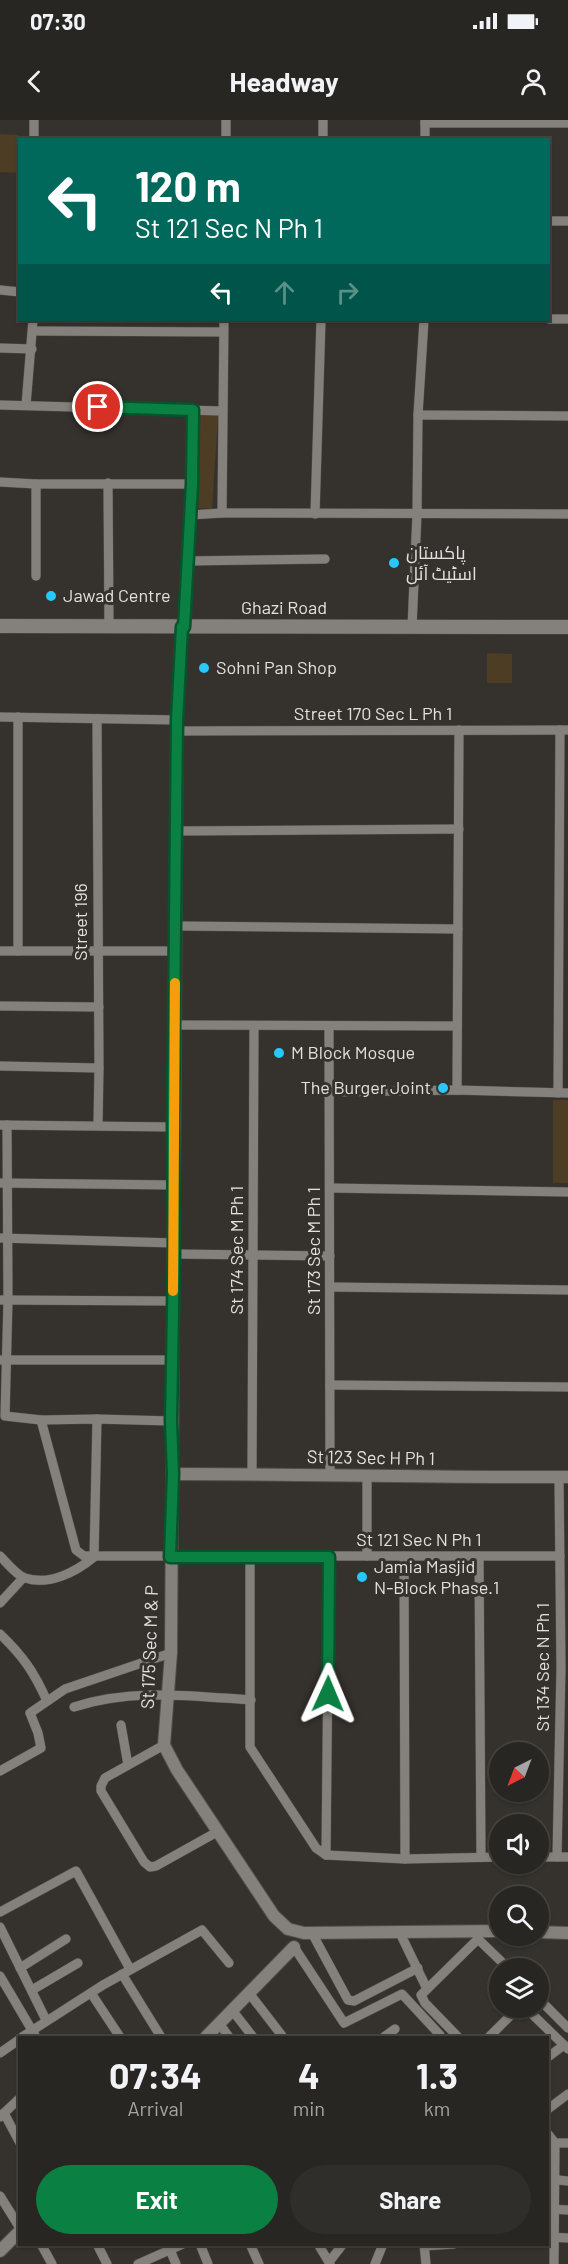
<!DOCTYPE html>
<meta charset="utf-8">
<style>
body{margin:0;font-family:Barlow,Cairo,sans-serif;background:#302e2a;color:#f1f3f6;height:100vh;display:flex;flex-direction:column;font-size:22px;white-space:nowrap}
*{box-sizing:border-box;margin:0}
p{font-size:20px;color:#a5a5a5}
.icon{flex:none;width:33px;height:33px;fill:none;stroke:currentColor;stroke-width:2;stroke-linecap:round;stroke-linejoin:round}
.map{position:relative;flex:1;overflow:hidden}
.details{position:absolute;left:18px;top:1916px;width:531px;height:210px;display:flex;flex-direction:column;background:#282622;border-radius:0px;box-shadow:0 2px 4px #0004,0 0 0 2px #444340}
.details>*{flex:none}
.hud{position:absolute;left:18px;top:18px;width:532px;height:183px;border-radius:0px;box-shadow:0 2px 4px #0004,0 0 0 2px #444340;background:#00695c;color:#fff;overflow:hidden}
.needle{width:39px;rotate:222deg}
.tools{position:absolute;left:489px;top:1622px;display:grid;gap:12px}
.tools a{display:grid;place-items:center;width:60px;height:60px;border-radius:50%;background:#282622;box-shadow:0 2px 4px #0004,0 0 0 2px #444340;font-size:30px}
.pin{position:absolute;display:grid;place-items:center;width:51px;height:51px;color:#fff;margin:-26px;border:3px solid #fff;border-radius:50%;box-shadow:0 2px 6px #0007}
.me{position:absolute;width:66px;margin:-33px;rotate:1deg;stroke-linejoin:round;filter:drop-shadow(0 0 4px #0008)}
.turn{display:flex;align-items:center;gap:21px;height:126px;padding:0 18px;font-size:27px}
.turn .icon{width:78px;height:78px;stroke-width:2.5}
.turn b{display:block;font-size:42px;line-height:51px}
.lanes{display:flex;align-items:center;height:57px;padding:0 18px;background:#0003;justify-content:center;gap:30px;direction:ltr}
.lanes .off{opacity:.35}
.eta{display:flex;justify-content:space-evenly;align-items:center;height:102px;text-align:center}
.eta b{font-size:36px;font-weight:700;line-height:42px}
.cta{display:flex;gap:12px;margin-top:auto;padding:12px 18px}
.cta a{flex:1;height:69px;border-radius:36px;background:#0b8043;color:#fff;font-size:24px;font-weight:700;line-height:69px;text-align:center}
.cta a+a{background:#302e2a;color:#f1f3f6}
.status{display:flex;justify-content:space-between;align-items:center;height:42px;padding:0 30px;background:#282622;direction:ltr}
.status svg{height:16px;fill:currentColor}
header{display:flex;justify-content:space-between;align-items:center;height:78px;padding:0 18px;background:#282622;font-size:27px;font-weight:700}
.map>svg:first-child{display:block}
</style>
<div class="status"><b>07:30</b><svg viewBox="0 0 49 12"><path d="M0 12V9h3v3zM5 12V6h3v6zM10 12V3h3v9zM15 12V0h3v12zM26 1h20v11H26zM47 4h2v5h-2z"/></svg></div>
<header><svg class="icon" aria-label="back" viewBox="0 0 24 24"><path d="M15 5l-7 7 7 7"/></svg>Headway<svg class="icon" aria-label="person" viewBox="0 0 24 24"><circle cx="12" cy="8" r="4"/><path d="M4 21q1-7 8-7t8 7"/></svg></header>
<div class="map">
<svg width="568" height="2144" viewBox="0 0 568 2144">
<rect width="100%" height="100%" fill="#35322d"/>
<!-- green -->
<g fill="#4d3d24">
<path d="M 0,14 L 19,15 L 19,53 L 0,52 Z"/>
<path d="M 196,292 L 218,296 L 212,389 L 197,388 Z"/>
<path d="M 487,533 L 512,534 L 512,563 L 487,563 Z"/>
<rect x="553" y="980" width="15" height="83"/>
</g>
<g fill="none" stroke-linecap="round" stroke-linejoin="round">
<defs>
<g id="minor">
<path d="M 425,3 L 568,3"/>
<path d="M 34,20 L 34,0"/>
<path d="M 226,20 L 226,0"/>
<path d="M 323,20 L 323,0"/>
<path d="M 425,20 L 425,0"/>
<path d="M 549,101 L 568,101"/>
<path d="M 0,170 L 20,172"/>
<path d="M 549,199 L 568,199"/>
<path d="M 34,211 L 223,212"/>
<path d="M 0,228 L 32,229"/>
<path d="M 0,285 L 221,291"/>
<path d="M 26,285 L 33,200"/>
<path d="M 418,295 L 568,296"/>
<path d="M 0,362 L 36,364 L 192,364"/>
<path d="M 108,363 L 109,506"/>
<path d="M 222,393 L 224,200"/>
<path d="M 315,394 L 321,200"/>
<path d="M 190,395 L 222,393 L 568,394"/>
<path d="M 187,441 L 325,439"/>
<path d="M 36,456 L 36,364"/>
<path d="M 184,507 L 192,364 L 193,289"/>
<path d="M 412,507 L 417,394 L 418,295 L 424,200"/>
<path d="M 0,597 L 177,600"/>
<path d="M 18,597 L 18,831"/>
<path d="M 97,599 L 99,948 L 98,1005"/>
<path d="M 177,611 L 568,610"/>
<path d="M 177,711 L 459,709"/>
<path d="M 176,806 L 458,809"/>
<path d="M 0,831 L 175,831"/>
<path d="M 0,886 L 99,887"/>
<path d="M 174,905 L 457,906"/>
<path d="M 329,907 L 330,1355"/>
<path d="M 0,946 L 99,948"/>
<path d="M 457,970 L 459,610"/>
<path d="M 331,972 L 457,970 L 568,973"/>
<path d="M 558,973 L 560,610"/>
<path d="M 0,1005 L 173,1007"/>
<path d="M 7,1005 L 8,1180 L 5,1296 L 41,1300 L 97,1299 L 171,1301"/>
<path d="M 0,1063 L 174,1065"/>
<path d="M 330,1068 L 568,1072"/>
<path d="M 0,1118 L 174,1123"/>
<path d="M 174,1134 L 330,1136"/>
<path d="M 330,1167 L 568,1170"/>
<path d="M 0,1180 L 172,1181"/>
<path d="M 0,1240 L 173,1240"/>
<path d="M 330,1265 L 568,1267"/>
<path d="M 41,1300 L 76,1430 L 84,1436 L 560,1436"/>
<path d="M 252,1354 L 254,907"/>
<path d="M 250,1435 L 250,1627 L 316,1728 L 326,1735"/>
<path d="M 0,1436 C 7,1443 16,1455 25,1458 C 49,1466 76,1452 94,1437 L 97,1299"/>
<path d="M 367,1436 L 367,1357"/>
<path d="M 404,1436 L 405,1739"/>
<path d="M 479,1436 L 481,1737"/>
<path d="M 0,1483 L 23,1458"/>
<path d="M 0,1514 C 23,1536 34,1552 47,1581"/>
<path d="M 74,1587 C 131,1568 192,1576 251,1580"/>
<path d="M 121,1605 L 128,1645"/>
<path d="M 164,1625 L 105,1658 L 101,1666 L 101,1671 L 144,1742 L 150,1747 L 156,1746 L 217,1712"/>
<path d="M 0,1651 L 41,1628 L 38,1613 L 30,1593 L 65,1569 L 171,1533"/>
<path d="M 326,1735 L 329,1437"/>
<path d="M 326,1735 L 405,1739 L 500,1737"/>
<path d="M 538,1737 L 568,1737"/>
<path d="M 557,1737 L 561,1548 L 559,1357"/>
<path d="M 0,1792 L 76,1751 L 130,1849"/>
<path d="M 0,1807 L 46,1900"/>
<path d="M 399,1811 L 427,1869"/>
<path d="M 312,1813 L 348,1880 L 354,1881 L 418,1848"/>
<path d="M 477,1815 L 478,1819 L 508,1848"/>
<path d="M 294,1827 L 344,1903 L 402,1874 L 440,1915"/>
<path d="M 20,1848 L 66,1819"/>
<path d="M 122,1854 L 161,1917"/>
<path d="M 0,1856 L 36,1917"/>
<path d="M 32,1870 L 78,1843"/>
<path d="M 91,1873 L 120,1917"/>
<path d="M 249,1873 L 283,1917"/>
<path d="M 538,1878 L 568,1908"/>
<path d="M 232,1890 L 253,1917"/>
<path d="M 533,1895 L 568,1929"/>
<path d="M 219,1903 L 229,1917"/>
<path d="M 22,1917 L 103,1865 L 202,1810 L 229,1843"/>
<path d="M 384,1917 L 395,1909"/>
<path d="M 458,1917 L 425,1883 L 421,1875 L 478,1819"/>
<path d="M 489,1917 L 519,1887"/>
<path d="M 0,1933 L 20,1919"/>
<path d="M 548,1937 L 564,1925"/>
<path d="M 548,1989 L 568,1974"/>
<path d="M 4,1993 L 20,1978"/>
<path d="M 0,1997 L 4,1993 L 20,2023"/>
<path d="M 548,2014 L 555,2023 L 568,2023"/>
<path d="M 548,2022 L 555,2023 L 554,2144"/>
<path d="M 548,2059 L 568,2061"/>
<path d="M 0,2076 L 20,2108"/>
<path d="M 548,2089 L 568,2090"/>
<path d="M 548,2117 L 568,2118"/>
<path d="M 41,2124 L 52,2144"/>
<path d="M 97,2124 L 107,2144"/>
<path d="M 200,2124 L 208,2144"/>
<path d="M 250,2124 L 259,2144"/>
<path d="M 318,2124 L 330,2144"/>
<path d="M 424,2124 L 426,2144"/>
<path d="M 424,2126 L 454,2124"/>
<path d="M 170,2130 L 176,2144"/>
<path d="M 329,2142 L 343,2124"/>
<path d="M 138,2144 L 183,2124"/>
<path d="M 375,2144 L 383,2124"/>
</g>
<g id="tertiary">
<path d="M 182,507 L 177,600 L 171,1533 L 164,1625 L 177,1650 L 274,1796 L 288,1809 L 304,1813 L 500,1811"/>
<path d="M 173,1354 C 305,1354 436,1358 568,1357"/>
<path d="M 538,1812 L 568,1813"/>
<path d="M 206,1917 L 294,1827"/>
<path d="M 0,2131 L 20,2111"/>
</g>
<path id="secondary" d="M 0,506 L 568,507"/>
</defs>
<!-- minor casing -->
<use href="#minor" stroke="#504e4a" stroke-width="10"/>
<!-- tertiary casing -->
<use href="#tertiary" stroke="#504e4a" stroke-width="14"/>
<!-- secondary casing -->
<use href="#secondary" stroke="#504e4a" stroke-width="15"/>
<!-- minor -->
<use href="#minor" stroke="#84817c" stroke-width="9"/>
<!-- tertiary -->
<use href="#tertiary" stroke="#84817c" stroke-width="12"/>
<!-- secondary -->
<use href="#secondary" stroke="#84817c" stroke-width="14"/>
</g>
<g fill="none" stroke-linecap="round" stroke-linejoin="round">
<defs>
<path id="route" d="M 98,287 L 193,290 L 192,364 L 184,507 L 182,507 L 177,600 L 173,1007 L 174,1134 L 171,1301 L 173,1354 L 170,1437 L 329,1437 L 328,1574"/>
</defs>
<!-- route casing -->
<use href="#route" stroke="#07532c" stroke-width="15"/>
<!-- route -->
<use href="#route" stroke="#0b8043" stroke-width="10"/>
<!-- slow -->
<path stroke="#f59e0b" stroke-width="10" d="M 173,1171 L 175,863"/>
</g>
<!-- markers -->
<g fill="#27c8fe" stroke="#35322d" stroke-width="2">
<circle cx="394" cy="443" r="6"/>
<circle cx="51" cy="476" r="6"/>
<circle cx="204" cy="548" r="6"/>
<circle cx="279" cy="933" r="6"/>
<circle cx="443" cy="968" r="6"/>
<circle cx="362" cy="1457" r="6"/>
</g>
<g text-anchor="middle" stroke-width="6" stroke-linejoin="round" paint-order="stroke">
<!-- poi labels -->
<g font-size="18" fill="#e3e1de" stroke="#35322d" text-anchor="start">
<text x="406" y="439">پاکستان<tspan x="406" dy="21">اسٹیٹ آئل</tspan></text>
<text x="63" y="482">Jawad Centre</text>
<text x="216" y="554">Sohni Pan Shop</text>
<text x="291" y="939">M Block Mosque</text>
<text x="431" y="974" text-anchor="end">The Burger Joint</text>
<text x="374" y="1453">Jamia Masjid<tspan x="374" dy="21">N-Block Phase.1</tspan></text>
</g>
<!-- street labels -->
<g font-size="18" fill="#e3e1de" stroke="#35322d">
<text x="284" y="494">Ghazi Road</text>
<text x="373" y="600">Street 170 Sec L Ph 1</text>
<text transform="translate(81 802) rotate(-90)" y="6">Street 196</text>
<text transform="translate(237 1130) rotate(-90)" y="6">St 174 Sec M Ph 1</text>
<text transform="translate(314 1131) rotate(-90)" y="6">St 173 Sec M Ph 1</text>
<text transform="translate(371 1338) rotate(1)" y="6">St 123 Sec H Ph 1</text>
<text x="419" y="1426">St 121 Sec N Ph 1</text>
<text transform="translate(150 1527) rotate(-88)" y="6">St 175 Sec M &amp; P</text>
<text transform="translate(543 1547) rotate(-90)" y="6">St 134 Sec N Ph 1</text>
</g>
</g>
</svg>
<div class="tools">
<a><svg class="needle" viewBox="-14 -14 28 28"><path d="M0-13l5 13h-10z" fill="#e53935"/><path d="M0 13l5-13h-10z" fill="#a5a5a5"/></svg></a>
<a><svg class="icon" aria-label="sound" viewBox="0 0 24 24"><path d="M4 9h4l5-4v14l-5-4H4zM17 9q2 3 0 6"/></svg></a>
<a><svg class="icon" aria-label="search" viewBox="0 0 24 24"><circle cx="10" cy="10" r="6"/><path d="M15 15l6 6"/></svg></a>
<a><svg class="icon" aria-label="layers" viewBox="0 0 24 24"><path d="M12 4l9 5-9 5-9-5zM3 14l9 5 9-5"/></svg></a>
</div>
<div class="pin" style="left:98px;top:287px;background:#d93025"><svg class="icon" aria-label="arrive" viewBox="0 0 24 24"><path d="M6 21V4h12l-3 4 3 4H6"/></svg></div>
<svg class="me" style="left:328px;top:1574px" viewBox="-20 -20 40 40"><path d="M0-17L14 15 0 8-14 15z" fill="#0b8043" stroke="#fff" stroke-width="4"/></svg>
<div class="hud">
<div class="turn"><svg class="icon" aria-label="left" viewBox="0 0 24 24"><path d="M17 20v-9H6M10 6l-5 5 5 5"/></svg><div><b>120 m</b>St 121 Sec N Ph 1</div></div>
<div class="lanes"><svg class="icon" aria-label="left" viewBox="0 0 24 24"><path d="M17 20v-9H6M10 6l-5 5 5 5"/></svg><svg class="icon off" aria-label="ahead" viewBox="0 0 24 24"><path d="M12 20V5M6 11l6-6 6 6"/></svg><svg class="icon off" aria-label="right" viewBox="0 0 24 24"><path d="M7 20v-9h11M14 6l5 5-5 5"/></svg></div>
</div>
<section class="details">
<div class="eta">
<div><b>07:34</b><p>Arrival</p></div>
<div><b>4</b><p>min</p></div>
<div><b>1.3</b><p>km</p></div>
</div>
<div class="cta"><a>Exit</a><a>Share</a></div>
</section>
</div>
